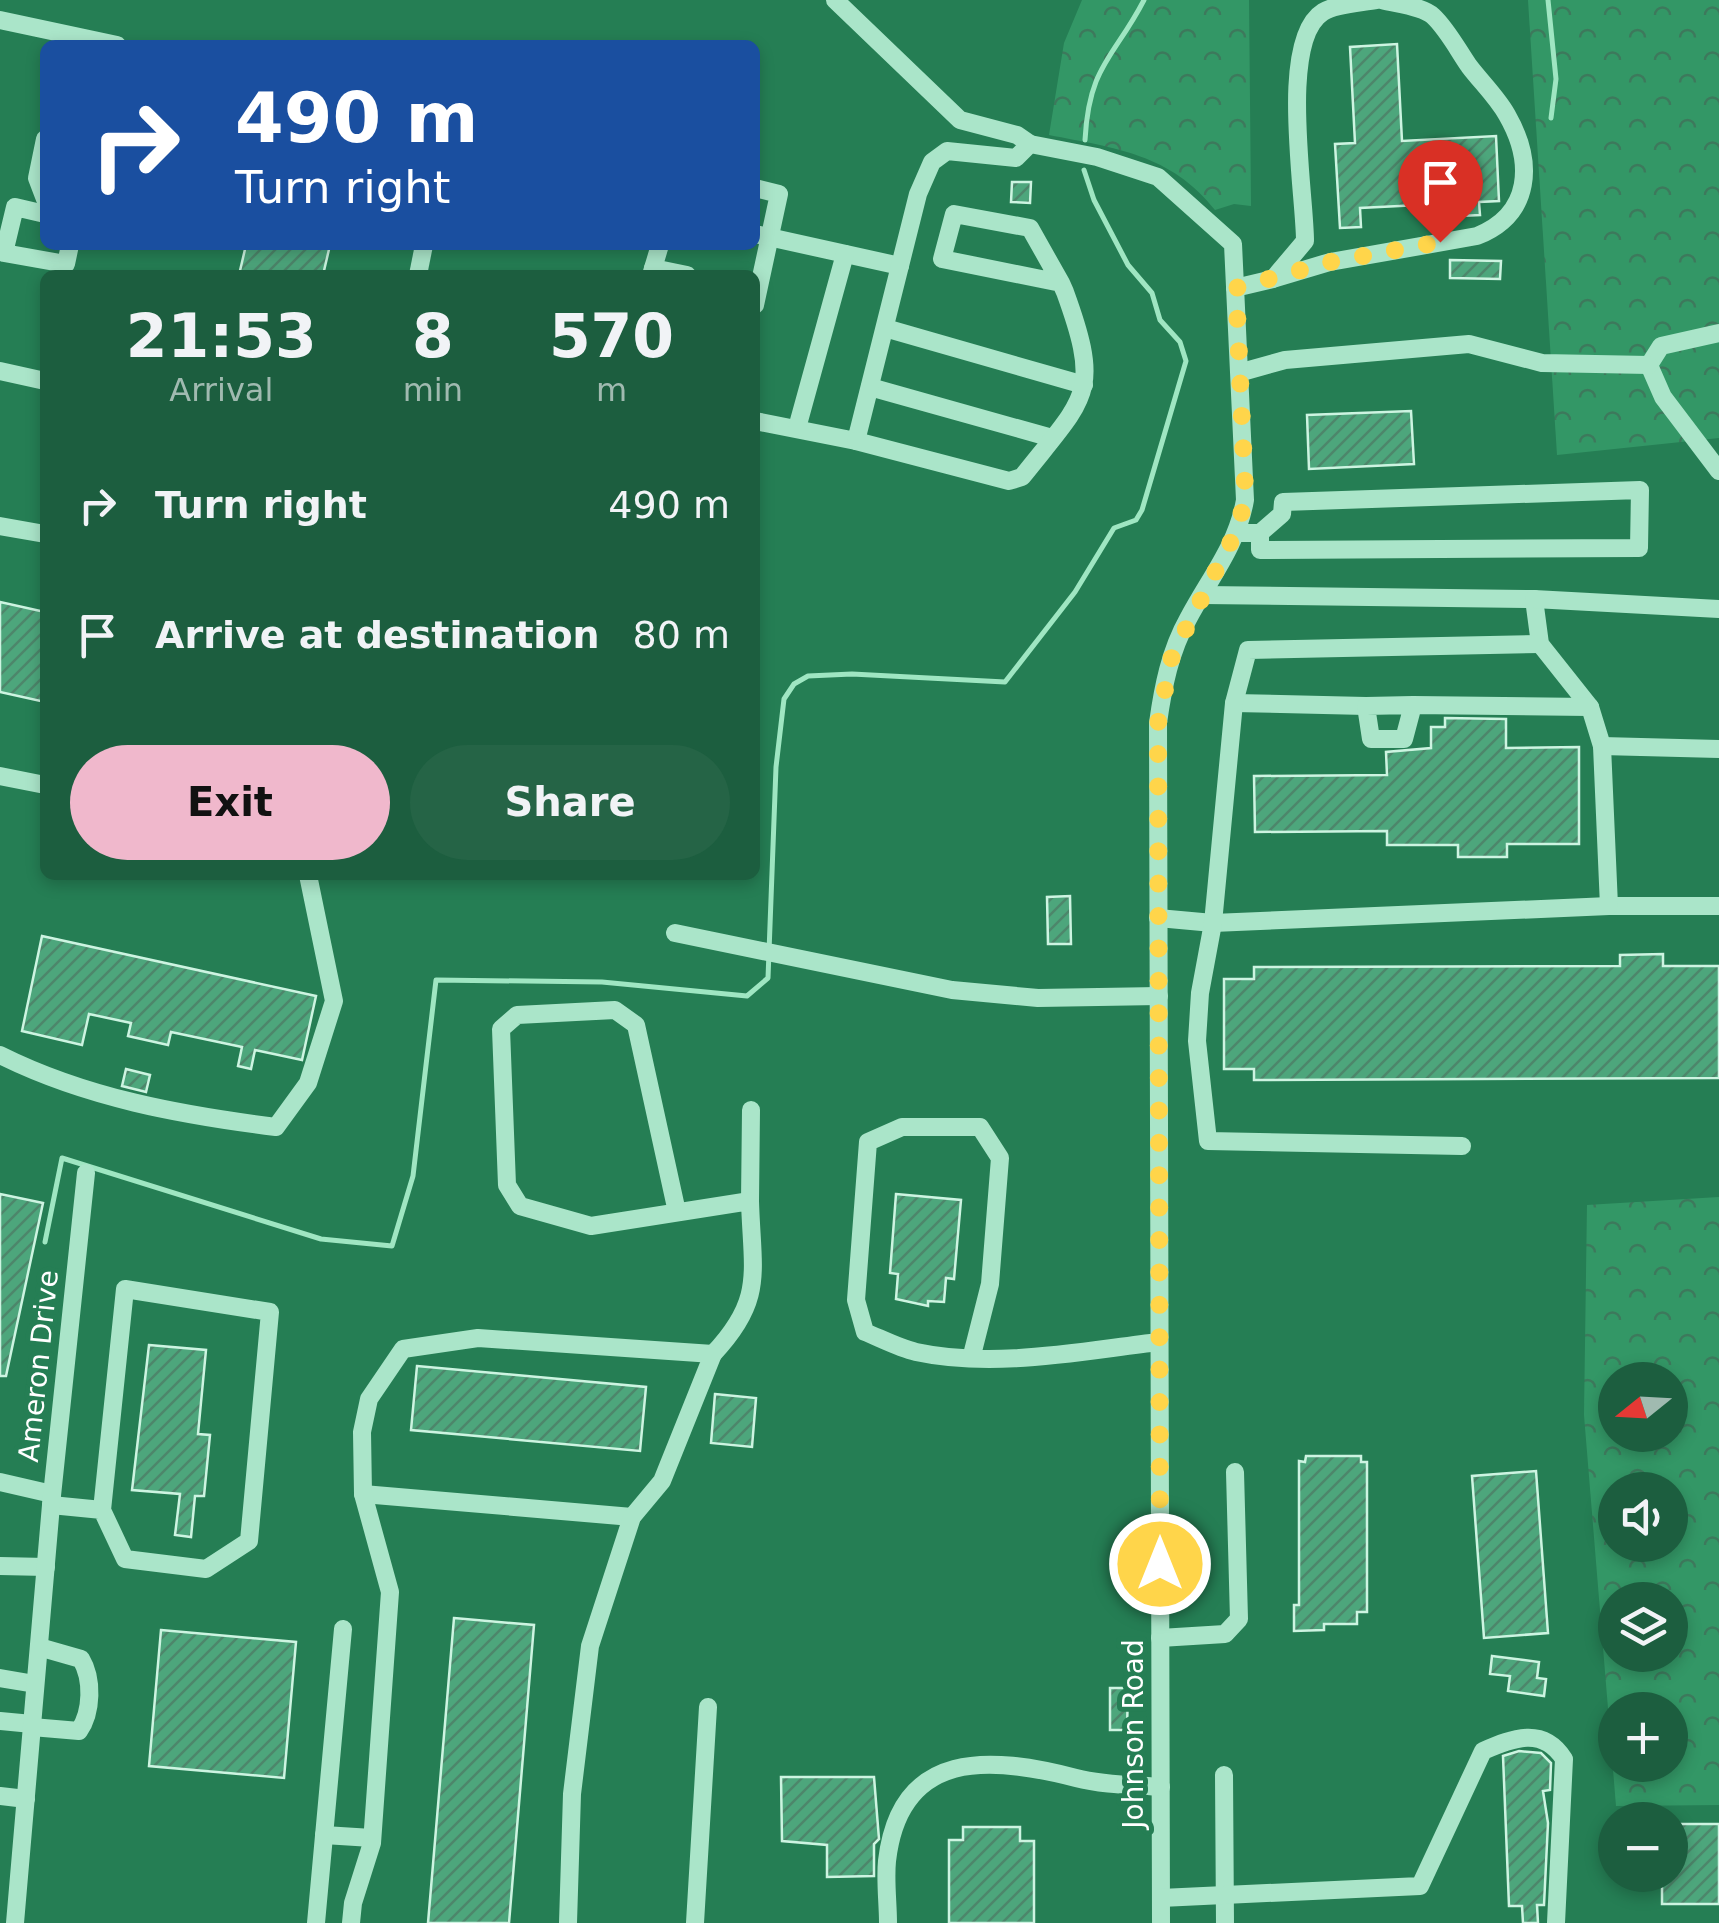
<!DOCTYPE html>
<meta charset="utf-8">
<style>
body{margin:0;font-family:"DejaVu Sans",sans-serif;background:#256446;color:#f1f3f6;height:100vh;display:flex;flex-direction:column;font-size:38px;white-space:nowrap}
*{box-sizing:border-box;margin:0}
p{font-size:32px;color:#a0bab0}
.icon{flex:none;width:55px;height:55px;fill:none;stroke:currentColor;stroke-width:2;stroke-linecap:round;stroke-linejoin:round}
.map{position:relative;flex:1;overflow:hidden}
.details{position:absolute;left:40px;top:270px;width:720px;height:610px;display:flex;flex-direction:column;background:#1c5e3f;border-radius:15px;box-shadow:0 5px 15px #0003}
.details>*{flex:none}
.guide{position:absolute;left:40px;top:40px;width:720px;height:210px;border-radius:15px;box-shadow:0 5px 15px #0003;background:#1a4fa0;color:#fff;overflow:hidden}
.needle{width:65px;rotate:252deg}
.tools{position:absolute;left:1598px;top:1362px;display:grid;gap:20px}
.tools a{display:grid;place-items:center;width:90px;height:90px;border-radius:50%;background:#1c5e3f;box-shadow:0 5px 15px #0003;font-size:50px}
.pin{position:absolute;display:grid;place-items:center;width:85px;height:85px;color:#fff;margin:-102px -42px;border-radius:50% 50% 50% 0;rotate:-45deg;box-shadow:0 0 10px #0007}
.pin .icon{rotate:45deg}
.me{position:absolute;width:110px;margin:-55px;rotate:0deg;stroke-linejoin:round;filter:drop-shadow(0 0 8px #0008)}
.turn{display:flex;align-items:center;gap:35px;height:210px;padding:0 30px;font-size:45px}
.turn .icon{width:130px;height:130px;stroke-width:2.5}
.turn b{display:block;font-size:70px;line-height:85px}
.eta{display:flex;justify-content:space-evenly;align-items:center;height:170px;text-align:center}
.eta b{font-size:60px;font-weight:700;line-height:70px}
.action{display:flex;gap:20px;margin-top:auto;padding:20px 30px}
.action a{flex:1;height:115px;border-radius:60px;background:#f0b8cc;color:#111;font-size:40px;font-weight:700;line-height:115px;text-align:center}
.action a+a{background:#256446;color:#f1f3f6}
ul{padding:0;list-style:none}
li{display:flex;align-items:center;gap:30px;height:130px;padding:0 30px}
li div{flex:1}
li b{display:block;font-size:38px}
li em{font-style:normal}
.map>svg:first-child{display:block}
</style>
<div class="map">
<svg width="1719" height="1923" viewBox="0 0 1719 1923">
<defs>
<pattern id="forest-crowns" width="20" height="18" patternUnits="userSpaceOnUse" patternTransform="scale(2.5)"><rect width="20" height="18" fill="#339766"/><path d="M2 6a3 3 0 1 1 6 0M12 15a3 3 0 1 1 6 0" fill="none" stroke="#3d795c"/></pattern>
<pattern id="building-hatch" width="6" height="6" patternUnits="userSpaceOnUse" patternTransform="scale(2.5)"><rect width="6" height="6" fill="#4da67c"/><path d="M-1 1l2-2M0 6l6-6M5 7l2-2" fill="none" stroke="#4d866b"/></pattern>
</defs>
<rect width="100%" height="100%" fill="#257e54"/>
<!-- forest -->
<g fill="url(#forest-crowns)" fill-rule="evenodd">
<path d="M 1082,0 L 1249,0 L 1251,206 L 1234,204 L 1215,210 C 1171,154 1115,148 1049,135 L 1064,43 Z"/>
<path d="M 1528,0 L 1719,0 L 1719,438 L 1557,455 Z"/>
<path d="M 1719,1197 L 1719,1805 L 1616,1806 L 1584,1415 L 1587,1205 ZM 1615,1380 L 1670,1380 L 1670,1435 L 1615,1435 ZM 1615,1490 L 1670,1490 L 1670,1545 L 1615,1545 ZM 1615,1600 L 1670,1600 L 1670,1655 L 1615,1655 ZM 1615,1710 L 1670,1710 L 1670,1765 L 1615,1765 Z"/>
</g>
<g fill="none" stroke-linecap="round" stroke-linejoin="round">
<!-- stream -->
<g stroke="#9fe6c2" stroke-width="5">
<path d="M 1548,0 L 1556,79 L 1551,118"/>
<path d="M 1085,140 C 1089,65 1114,58 1144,0"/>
<path d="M 45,1242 L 62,1158 L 321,1239 L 392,1246 L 413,1176 L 436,980 L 602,982 L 747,996 L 768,978 L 776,767 L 784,699 L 794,684 L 808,676 L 852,674 L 1005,682 L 1075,592 L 1114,528 L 1136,520 L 1142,510 L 1186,361 L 1180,342 L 1160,320 L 1152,293 L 1128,265 L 1094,200 L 1084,170"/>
</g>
</g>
<!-- building -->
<g fill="url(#building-hatch)" stroke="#cdf4e1" stroke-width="2.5">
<path d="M 1397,44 L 1402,141 L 1496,136 L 1499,201 L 1479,202 L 1480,215 L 1460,216 L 1459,203 L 1360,208 L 1361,227 L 1340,228 L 1335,144 L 1355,143 L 1350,47 Z"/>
<path d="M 1012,182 L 1031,182 L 1030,203 L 1011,202 Z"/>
<path d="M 246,245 L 330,245 L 323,275 L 239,275 Z"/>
<path d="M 1450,260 L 1501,261 L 1500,279 L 1450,278 Z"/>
<path d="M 1411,411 L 1414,464 L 1309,469 L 1307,415 Z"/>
<path d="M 0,602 L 45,612 L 45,702 L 0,692 Z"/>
<path d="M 1445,718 L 1506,719 L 1506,748 L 1579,747 L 1579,844 L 1507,844 L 1507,857 L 1458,857 L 1458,845 L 1387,845 L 1387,831 L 1255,832 L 1254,776 L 1387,775 L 1386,752 L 1431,748 L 1431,727 L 1445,727 Z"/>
<path d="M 1070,896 L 1071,944 L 1048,944 L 1047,897 Z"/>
<path d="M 42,936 L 316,996 L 302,1060 L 255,1050 L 251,1069 L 238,1066 L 242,1047 L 171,1032 L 168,1045 L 128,1036 L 131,1023 L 89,1014 L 82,1045 L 22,1031 Z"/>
<path d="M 1663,954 L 1663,966 L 1719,966 L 1719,1078 L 1254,1080 L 1254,1069 L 1224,1069 L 1224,979 L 1254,979 L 1254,967 L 1620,966 L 1620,955 Z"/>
<path d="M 126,1069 L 150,1075 L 146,1092 L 122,1086 Z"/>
<path d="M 0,1194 L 43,1203 L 6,1376 L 0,1376 Z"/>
<path d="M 896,1194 L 961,1200 L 954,1279 L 946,1278 L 944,1302 L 928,1301 L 928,1306 L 896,1299 L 898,1274 L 890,1273 Z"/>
<path d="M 149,1345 L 206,1350 L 198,1434 L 210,1435 L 204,1496 L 195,1496 L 191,1537 L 175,1535 L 180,1494 L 132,1490 Z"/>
<path d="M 417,1366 L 646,1387 L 640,1451 L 411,1430 Z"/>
<path d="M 715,1394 L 756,1398 L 752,1447 L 711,1443 Z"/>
<path d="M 1306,1456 L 1361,1456 L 1361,1462 L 1367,1462 L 1367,1612 L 1357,1612 L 1357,1624 L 1324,1624 L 1324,1630 L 1294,1631 L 1294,1605 L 1299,1605 L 1299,1461 L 1305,1462 Z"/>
<path d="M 1536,1471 L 1548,1633 L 1484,1638 L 1472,1476 Z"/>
<path d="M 454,1618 L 534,1625 L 509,1923 L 428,1923 Z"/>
<path d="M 161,1630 L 296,1642 L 284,1778 L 149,1766 Z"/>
<path d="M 1492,1656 L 1539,1662 L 1537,1678 L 1546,1679 L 1544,1696 L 1508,1691 L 1510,1676 L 1490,1674 Z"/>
<path d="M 1110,1688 L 1128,1688 L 1127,1730 L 1110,1730 Z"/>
<path d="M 1519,1751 L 1541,1753 L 1551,1763 L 1550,1790 L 1543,1791 L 1548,1823 L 1544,1905 L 1537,1905 L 1538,1923 L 1523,1923 L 1522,1906 L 1509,1906 L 1503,1756 Z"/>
<path d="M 781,1777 L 874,1777 L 879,1839 L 874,1844 L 874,1876 L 827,1877 L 827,1845 L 782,1841 Z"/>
<path d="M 1679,1824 L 1719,1824 L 1719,1904 L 1662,1904 L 1662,1875 L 1670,1875 L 1670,1865 L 1679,1865 Z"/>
<path d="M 963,1827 L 1020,1827 L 1020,1841 L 1034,1841 L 1034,1923 L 949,1923 L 949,1840 L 963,1840 Z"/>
</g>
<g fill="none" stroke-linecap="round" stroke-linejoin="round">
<!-- minor -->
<g stroke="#aae5c9" stroke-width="18">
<path d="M 835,0 L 960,120 L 1017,135 L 1030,144"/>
<path d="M 1377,0 C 1361,3 1336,4 1323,12 C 1278,40 1305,193 1305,241 L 1273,279 L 1330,262 L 1477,236 C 1532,214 1534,162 1507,115 C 1497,97 1481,82 1469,66 C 1458,50 1447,29 1433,16 C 1422,6 1396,4 1382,0"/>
<path d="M 0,20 L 117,45"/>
<path d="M 45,139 L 37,178 L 45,199"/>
<path d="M 755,188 L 779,194 L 755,305"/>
<path d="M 45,214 L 15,207 L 4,253 L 66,264 L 70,245"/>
<path d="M 755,234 L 900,266"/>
<path d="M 653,268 L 687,275"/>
<path d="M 418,275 L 424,245"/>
<path d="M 651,275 L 660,245"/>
<path d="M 1235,288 L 1273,279"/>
<path d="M 885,328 L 1084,385"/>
<path d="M 1649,365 L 1663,397 L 1719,471"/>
<path d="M 1649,365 L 1661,346 L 1719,333"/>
<path d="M 0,371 L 45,381"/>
<path d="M 1242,372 L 1285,360 L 1469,344 L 1542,363 L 1649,365"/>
<path d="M 870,387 L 1052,438"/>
<path d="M 755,421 L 856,441 L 918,194 L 932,162 L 947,151 L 1016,158 L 1030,144 L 1097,157 L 1158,177 L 1233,244 L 1245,500 C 1237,546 1209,579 1188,619 C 1170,651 1163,687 1158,723 L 1161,1923"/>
<path d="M 797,428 L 845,254"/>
<path d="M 856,441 L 1009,481 L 1022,477 C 1086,396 1102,394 1065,292 L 1061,283 L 1030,228 L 954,214 L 942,259 L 1061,283"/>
<path d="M 0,526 L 45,534"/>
<path d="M 1237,533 L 1260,533 L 1260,550 L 1639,548 L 1640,490 L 1283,502 L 1282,514 L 1260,533"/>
<path d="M 1203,595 L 1534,599 L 1540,644 L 1590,707 L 1602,746"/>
<path d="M 1534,599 L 1719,609"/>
<path d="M 1234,703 L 1366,706"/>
<path d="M 1413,705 L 1366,706 L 1371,739 L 1404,739 L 1413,705 L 1590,707"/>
<path d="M 1719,749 L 1602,746 L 1609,906 L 1719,906"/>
<path d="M 0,776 L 45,785"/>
<path d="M 1158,918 L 1213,923 L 1609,906"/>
<path d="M 675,933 L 952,990 L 1038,998 L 1159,996"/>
<path d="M 0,1055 C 86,1098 181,1115 276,1127 L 308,1083 L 334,1001 L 308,875"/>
<path d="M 1462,1146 L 1208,1141 L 1197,1041 L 1200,993 L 1213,923 L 1234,703 L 1248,650 L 1540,644"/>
<path d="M 750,1201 L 751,1110"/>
<path d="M 677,1212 L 636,1025 L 615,1010 L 517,1015 L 501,1029 L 507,1185 L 520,1206 L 591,1226 L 750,1201 C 752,1272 765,1299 713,1354"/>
<path d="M 972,1355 L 990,1284 L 1000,1158 L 980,1127 L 902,1127 L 868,1142 L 856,1300 L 865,1332 C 882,1339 899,1348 916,1352 C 995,1369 1081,1351 1159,1342"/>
<path d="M 0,1482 L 52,1494"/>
<path d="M 363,1494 L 632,1517"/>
<path d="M 51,1505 L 102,1510 L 125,1289 L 270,1312 L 249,1541 L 206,1569 L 125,1559 L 102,1510"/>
<path d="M 0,1566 L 46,1567"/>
<path d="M 1160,1638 L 1225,1634 L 1239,1619 L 1235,1472"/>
<path d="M 0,1678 L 35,1684"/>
<path d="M 0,1721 L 32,1724"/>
<path d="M 32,1727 L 79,1731 C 92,1712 93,1679 81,1659 L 39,1647"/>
<path d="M 1224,1775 L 1225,1923"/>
<path d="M 0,1796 L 26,1799"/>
<path d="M 324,1835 L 372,1838"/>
<path d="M 1161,1898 L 1420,1886 L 1483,1751 C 1513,1738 1543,1726 1564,1759 L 1556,1923"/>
<path d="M 15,1923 L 51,1505 L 86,1173"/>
<path d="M 316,1923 L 343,1629"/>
<path d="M 351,1923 L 353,1903 L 372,1843 L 390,1592 L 363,1494 L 362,1432 L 369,1399 L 403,1349 L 478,1338 L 713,1354 L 662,1481 L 632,1517 L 590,1646 L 572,1794 L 568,1923"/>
<path d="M 695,1923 L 708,1707"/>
<path d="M 888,1923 C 888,1903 885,1881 887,1861 C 900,1748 991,1756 1076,1778 C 1103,1785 1133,1785 1161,1787"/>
</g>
</g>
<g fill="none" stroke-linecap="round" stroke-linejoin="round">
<!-- route -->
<path stroke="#ffd54a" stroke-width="18" stroke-dasharray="0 32.4" d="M 1160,1564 L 1158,723 L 1172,656 L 1240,524 L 1245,488 L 1236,288 L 1330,262 L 1440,242"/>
</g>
<g text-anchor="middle" stroke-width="10" stroke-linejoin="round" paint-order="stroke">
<!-- street labels -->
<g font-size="28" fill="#fff" stroke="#257e54">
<text transform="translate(38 1366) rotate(-84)" y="10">Ameron Drive</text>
<text transform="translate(1133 1734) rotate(-90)" y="10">Johnson Road</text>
</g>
</g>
</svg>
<div class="tools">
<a><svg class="needle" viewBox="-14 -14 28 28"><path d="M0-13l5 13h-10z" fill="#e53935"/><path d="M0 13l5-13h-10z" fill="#a0bab0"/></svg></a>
<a><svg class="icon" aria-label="sound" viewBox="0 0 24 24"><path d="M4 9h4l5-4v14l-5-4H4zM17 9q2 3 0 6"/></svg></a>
<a><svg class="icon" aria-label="layers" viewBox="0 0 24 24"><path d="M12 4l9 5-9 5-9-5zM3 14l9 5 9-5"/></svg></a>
<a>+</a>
<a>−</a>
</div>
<div class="pin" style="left:1440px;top:242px;background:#d93025"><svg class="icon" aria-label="arrive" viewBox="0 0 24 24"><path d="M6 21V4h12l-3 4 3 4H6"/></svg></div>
<svg class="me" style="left:1160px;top:1564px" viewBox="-20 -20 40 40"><circle r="17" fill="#ffd54a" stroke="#fff" stroke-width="3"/><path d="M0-11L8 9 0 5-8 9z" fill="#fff"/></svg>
<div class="guide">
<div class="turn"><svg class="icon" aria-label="right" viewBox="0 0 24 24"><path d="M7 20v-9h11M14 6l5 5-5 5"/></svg><div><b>490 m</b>Turn right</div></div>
</div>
<section class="details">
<div class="eta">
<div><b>21:53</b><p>Arrival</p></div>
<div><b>8</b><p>min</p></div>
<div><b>570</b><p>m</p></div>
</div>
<ul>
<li><svg class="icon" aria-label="right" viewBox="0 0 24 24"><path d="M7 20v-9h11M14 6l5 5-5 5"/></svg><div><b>Turn right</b></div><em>490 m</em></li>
<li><svg class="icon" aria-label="arrive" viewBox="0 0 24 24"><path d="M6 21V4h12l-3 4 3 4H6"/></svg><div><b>Arrive at destination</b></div><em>80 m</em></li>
</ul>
<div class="action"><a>Exit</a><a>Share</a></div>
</section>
</div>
